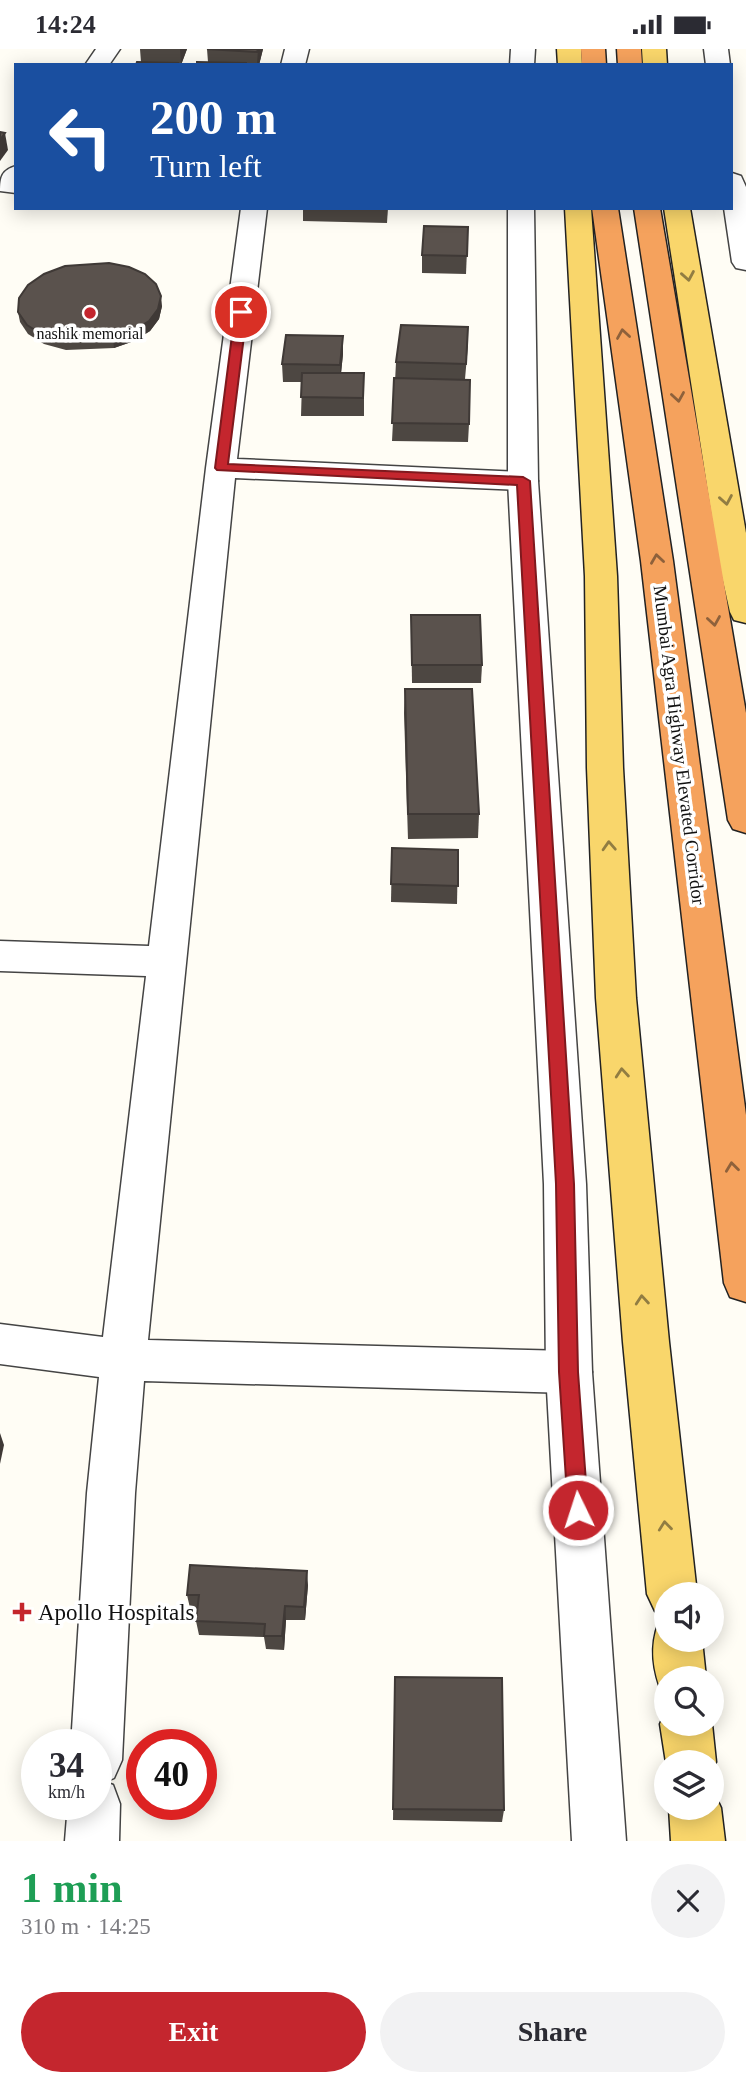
<!DOCTYPE html>
<meta charset="utf-8">
<style>
body{margin:0;font-family:"Times New Roman",serif;background:#f2f2f3;color:#2b2b33;height:100vh;display:flex;flex-direction:column;font-size:26px;white-space:nowrap}
*{box-sizing:border-box;margin:0}
p{font-size:23px;color:#7c7c81}
.icon{flex:none;width:38px;height:38px;fill:none;stroke:currentColor;stroke-width:2;stroke-linecap:round;stroke-linejoin:round}
.map{position:relative;height:1792px;overflow:hidden}
.sheet{display:flex;flex-direction:column;background:#fff;flex:1}
.sheet>*{flex:none}
.hud{position:absolute;left:14px;top:14px;width:719px;height:147px;border-radius:0px;box-shadow:0 4px 18px #0003;background:#1a4fa0;color:#fff;overflow:hidden}
.controls{position:absolute;left:654px;top:1533px;display:grid;gap:14px}
.controls a{display:grid;place-items:center;width:70px;height:70px;border-radius:50%;background:#fff;box-shadow:0 4px 18px #0003;font-size:35px}
.speed{position:absolute;left:21px;top:1680px;display:flex;gap:14px;font-size:35px;font-weight:700;text-align:center}
.speed>*{display:grid;place-content:center;width:91px;height:91px;border-radius:50%;background:#fff;box-shadow:0 4px 18px #0003;line-height:1}
.speed small{font-size:18px;font-weight:400}
.speed .limit{border:10px solid #d22;background:#fff;color:#111}
.pin{position:absolute;display:grid;place-items:center;width:60px;height:60px;color:#fff;margin:-30px;border:4px solid #fff;border-radius:50%;box-shadow:0 2px 7px #0007}
.me{position:absolute;width:77px;margin:-38px;rotate:356deg;stroke-linejoin:round;filter:drop-shadow(0 0 5px #0008)}
.turn{display:flex;align-items:center;gap:24px;height:147px;padding:0 21px;font-size:32px}
.turn .icon{width:91px;height:91px;stroke-width:2.5}
.turn b{display:block;font-size:49px;line-height:60px}
.round{display:grid;place-items:center;flex:none;width:74px;height:74px;border-radius:37px;background:#f2f2f3}
.overview{display:flex;align-items:center;justify-content:space-between;height:119px;padding:0 21px}
h1{font-size:42px;font-weight:800;line-height:52px;color:#1e9e55}
.primary-button{display:flex;gap:14px;margin-top:auto;padding:14px 21px}
.primary-button a{flex:1;height:80px;border-radius:42px;background:#c4262e;color:#fff;font-size:28px;font-weight:800;line-height:80px;text-align:center}
.primary-button a+a{background:#f2f2f3;color:#2b2b33}
.status{display:flex;justify-content:space-between;align-items:center;height:49px;padding:0 35px;background:#fff;direction:ltr}
.status svg{height:19px;fill:currentColor}
.map>svg:first-child{display:block}
</style>
<div class="status"><b>14:24</b><svg viewBox="0 0 49 12"><path d="M0 12V9h3v3zM5 12V6h3v6zM10 12V3h3v9zM15 12V0h3v12zM26 1h20v11H26zM47 4h2v5h-2z"/></svg></div>
<div class="map">
<svg width="746" height="1792" viewBox="0 0 746 1792">
<rect width="100%" height="100%" fill="#fffdf5"/>
<g fill="none" stroke-linecap="round" stroke-linejoin="round">
<defs>
<g id="minor">
<path d="M 96,0 L 120,0 L 109,16 L 85,16 Z"/>
<path d="M 285,0 L 309,0 L 305,16 L 281,16 Z"/>
<path d="M 16,117 L 16,144 L 0,142 C 0,128 2,121 16,117 Z"/>
<path d="M 241,159 L 267,159 L 237,410 L 523,423 L 534,425 L 538,432 L 534,439 L 523,441 L 235,429 L 148,1291 L 569,1302 L 585,1308 L 592,1323 L 585,1338 L 569,1344 L 144,1332 L 135,1444 L 122,1711 L 114,1729 L 105,1733 L 113,1736 L 120,1755 L 119,1792 L 65,1792 L 68,1755 L 96,1755 L 96,1696 L 71,1696 L 87,1444 L 99,1328 L 0,1315 L 0,1275 L 103,1288 L 146,927 L 0,922 L 0,892 L 149,897 L 206,419 Z"/>
</g>
<g id="tertiary">
<path d="M 511,0 L 535,0 L 534,16 L 510,16 Z"/>
<path d="M 704,0 L 728,0 L 730,16 L 706,16 Z"/>
<path d="M 732,124 L 741,127 L 746,138 L 746,221 L 736,219 L 732,213 L 724,159 L 732,159 Z"/>
<path d="M 508,159 L 534,159 L 538,432 L 586,1135 L 592,1323 L 626,1792 L 572,1792 L 546,1323 L 544,1135 L 508,432 Z"/>
</g>
<g id="primary">
<path d="M 557,0 L 581,0 L 582,16 L 558,16 Z"/>
<path d="M 642,0 L 666,0 L 667,16 L 643,16 Z"/>
<path d="M 565,159 L 591,159 L 617,527 L 623,719 L 636,949 L 669,1293 L 697,1545 L 667,1545 L 667,1567 L 655,1562 L 647,1545 L 623,1293 L 596,949 L 587,719 L 585,527 Z"/>
<path d="M 664,159 L 690,159 L 746,484 L 746,574 L 734,571 L 730,563 L 719,514 Z"/>
<path d="M 667,1570 L 667,1591 L 702,1591 L 706,1629 L 667,1629 L 667,1648 L 663,1647 C 653,1622 649,1598 659,1573 Z"/>
<path d="M 667,1659 L 667,1675 L 712,1675 L 716,1713 L 712,1722 L 712,1713 L 667,1713 L 667,1720 L 660,1675 Z"/>
<path d="M 712,1740 L 721,1759 L 725,1792 L 671,1792 L 669,1759 L 712,1759 Z"/>
</g>
<g id="motorway">
<path d="M 581,0 L 605,0 L 606,16 L 582,16 Z"/>
<path d="M 617,0 L 641,0 L 642,16 L 618,16 Z"/>
<path d="M 592,159 L 618,159 L 673,512 L 746,1066 L 746,1253 L 730,1248 L 724,1234 L 641,512 Z"/>
<path d="M 634,159 L 660,159 L 746,664 L 746,784 L 733,780 L 728,771 Z"/>
</g>
</defs>
<!-- minor casing -->
<use href="#minor" stroke="#444" stroke-width="3"/>
<!-- tertiary casing -->
<use href="#tertiary" stroke="#444" stroke-width="3"/>
<!-- primary casing -->
<use href="#primary" stroke="#222" stroke-width="3"/>
<!-- motorway casing -->
<use href="#motorway" stroke="#222" stroke-width="3"/>
<!-- minor -->
<use href="#minor" fill="#fff" fill-rule="evenodd"/>
<!-- tertiary -->
<use href="#tertiary" fill="#fff" fill-rule="evenodd"/>
<!-- primary -->
<use href="#primary" fill="#f9d66b" fill-rule="evenodd"/>
<!-- motorway -->
<use href="#motorway" fill="#f5a25d" fill-rule="evenodd"/>
</g>
<!-- wall -->
<g fill="#4d4742">
<path d="M 140,0 L 187,0 L 181,16 L 136,16 L 141,13 Z"/>
<path d="M 207,0 L 263,0 L 259,16 L 197,16 L 208,13 Z"/>
<path d="M 303,159 L 388,159 L 387,174 L 303,172 Z"/>
<path d="M 468,178 L 466,225 L 422,224 L 422,206 Z"/>
<path d="M 162,257 L 159,270 L 150,282 L 134,292 L 114,299 L 66,301 L 44,295 L 28,285 L 20,273 L 18,263 Z"/>
<path d="M 343,287 L 343,305 L 341,324 L 364,342 L 364,367 L 301,367 L 302,333 L 283,333 L 282,315 Z"/>
<path d="M 468,296 L 465,330 L 469,375 L 468,393 L 392,392 L 396,313 Z"/>
<path d="M 411,566 L 482,616 L 481,634 L 412,634 Z"/>
<path d="M 405,640 L 479,765 L 478,789 L 408,790 L 404,664 Z"/>
<path d="M 392,799 L 458,801 L 457,855 L 391,853 Z"/>
<path d="M 308,1536 L 305,1571 L 286,1571 L 284,1601 L 266,1600 L 264,1588 L 199,1586 L 196,1572 L 198,1560 L 190,1559 L 187,1546 Z"/>
<path d="M 395,1628 L 504,1761 L 502,1773 L 393,1771 Z"/>
</g>
<!-- shaded-wall -->
<g fill="#3f3936">
<path d="M 180,0 L 187,0 L 181,16 Z"/>
<path d="M 258,0 L 263,0 L 259,16 L 257,16 Z"/>
<path d="M 5,84 L 8,101 L 0,112 L 0,91 Z"/>
<path d="M 161,247 L 162,257 L 159,270 L 150,282 L 134,292 L 114,299 L 113,289 Z"/>
<path d="M 343,287 L 343,305 L 340,334 L 340,316 Z"/>
<path d="M 0,1384 L 4,1396 L 0,1415 Z"/>
<path d="M 307,1522 L 308,1536 L 305,1571 L 304,1558 Z"/>
<path d="M 285,1557 L 286,1571 L 284,1601 L 282,1587 Z"/>
</g>
<!-- building -->
<g fill="#5a524d" stroke="#3f3936" stroke-width="2">
<path d="M 207,0 L 258,0 L 257,3 Z"/>
<path d="M 137,13 L 178,14 L 178,16 L 136,16 Z"/>
<path d="M 197,13 L 246,14 L 246,16 L 197,16 Z"/>
<path d="M 0,83 L 5,84 L 0,91 Z"/>
<path d="M 424,177 L 468,178 L 467,207 L 422,206 Z"/>
<path d="M 109,214 L 129,218 L 145,225 L 156,235 L 161,247 L 158,260 L 149,272 L 133,282 L 113,289 L 65,291 L 43,286 L 27,276 L 18,263 L 19,249 L 28,236 L 44,225 L 65,217 Z"/>
<path d="M 401,276 L 468,278 L 466,315 L 396,313 Z"/>
<path d="M 286,286 L 343,287 L 340,316 L 282,315 Z"/>
<path d="M 302,324 L 364,324 L 363,349 L 301,348 Z"/>
<path d="M 394,329 L 470,331 L 469,375 L 392,374 Z"/>
<path d="M 411,566 L 480,566 L 482,616 L 412,616 Z"/>
<path d="M 405,640 L 472,640 L 479,765 L 408,765 Z"/>
<path d="M 392,799 L 458,801 L 458,837 L 391,835 Z"/>
<path d="M 190,1516 L 307,1522 L 304,1558 L 285,1557 L 282,1587 L 264,1587 L 265,1575 L 196,1572 L 199,1546 L 187,1546 Z"/>
<path d="M 395,1628 L 502,1629 L 504,1761 L 393,1760 Z"/>
</g>
<!-- one-way arrows -->
<defs><path id="oneway-chevron" d="M-2-3.5L2.5 0L-2 3.5" fill="none" stroke-width="1.6" stroke-linecap="round" stroke-linejoin="round" transform="scale(1.75)"/></defs>
<g stroke="#917d42">
<use href="#oneway-chevron" transform="translate(688 227) rotate(80)"/>
<use href="#oneway-chevron" transform="translate(726 451) rotate(80)"/>
<use href="#oneway-chevron" transform="translate(609 797) rotate(-93)"/>
<use href="#oneway-chevron" transform="translate(622 1024) rotate(-95)"/>
<use href="#oneway-chevron" transform="translate(642 1251) rotate(-95)"/>
<use href="#oneway-chevron" transform="translate(665 1477) rotate(-96)"/>
</g>
<g stroke="#8e613b">
<use href="#oneway-chevron" transform="translate(623 285) rotate(-99)"/>
<use href="#oneway-chevron" transform="translate(678 348) rotate(81)"/>
<use href="#oneway-chevron" transform="translate(657 510) rotate(-98)"/>
<use href="#oneway-chevron" transform="translate(714 572) rotate(81)"/>
<use href="#oneway-chevron" transform="translate(732 1118) rotate(-97)"/>
</g>
<!-- route -->
<path fill="#c4262e" stroke="#7f191e" stroke-width="2" d="M 241,260 L 247,263 L 228,415 L 523,428 L 530,432 L 574,1135 L 578,1323 L 588,1461 L 585,1468 L 578,1471 L 571,1468 L 568,1461 L 559,1323 L 556,1135 L 517,436 L 217,421 L 215,419 L 235,263 Z"/>
<!-- markers -->
<g fill="#c4262e" stroke="#fff" stroke-width="2.5">
<circle cx="90" cy="264" r="7"/>
<path d="M18.5 1552.5h7v7h7v7h-7v7h-7v-7h-7v-7h7z"/>
</g>
<g text-anchor="middle" stroke-width="7" stroke-linejoin="round" paint-order="stroke">
<!-- far-poi labels -->
<g font-size="16" fill="#111" stroke="#fff">
<text x="90" y="290">nashik memorial</text>
</g>
<!-- street labels -->
<g font-size="19" fill="#111" stroke="#fff">
<text transform="translate(680 696) rotate(83)" y="7">Mumbai Agra Highway Elevated Corridor</text>
</g>
<!-- near-poi labels -->
<g font-size="23" fill="#111" stroke="#fff" text-anchor="start">
<text x="38" y="1571">Apollo Hospitals</text>
</g>
</g>
</svg>
<div class="controls">
<a><svg class="icon" aria-label="sound" viewBox="0 0 24 24"><path d="M4 9h4l5-4v14l-5-4H4zM17 9q2 3 0 6"/></svg></a>
<a><svg class="icon" aria-label="search" viewBox="0 0 24 24"><circle cx="10" cy="10" r="6"/><path d="M15 15l6 6"/></svg></a>
<a><svg class="icon" aria-label="layers" viewBox="0 0 24 24"><path d="M12 4l9 5-9 5-9-5zM3 14l9 5 9-5"/></svg></a>
</div>
<div class="speed"><div>34<small>km/h</small></div><div class="limit">40</div></div>
<div class="pin" style="left:241px;top:263px;background:#d93025"><svg class="icon" aria-label="arrive" viewBox="0 0 24 24"><path d="M6 21V4h12l-3 4 3 4H6"/></svg></div>
<svg class="me" style="left:578px;top:1461px" viewBox="-20 -20 40 40"><circle r="17" fill="#c4262e" stroke="#fff" stroke-width="3"/><path d="M0-11L8 9 0 5-8 9z" fill="#fff"/></svg>
<div class="hud">
<div class="turn"><svg class="icon" aria-label="left" viewBox="0 0 24 24"><path d="M17 20v-9H6M10 6l-5 5 5 5"/></svg><div><b>200 m</b>Turn left</div></div>
</div>
</div>
<section class="sheet">
<div class="overview"><div><h1>1 min</h1><p>310 m · 14:25</p></div><a class="round"><svg class="icon" aria-label="close" viewBox="0 0 24 24"><path d="M6 6l12 12M18 6L6 18"/></svg></a></div>
<div class="primary-button"><a>Exit</a><a>Share</a></div>
</section>
